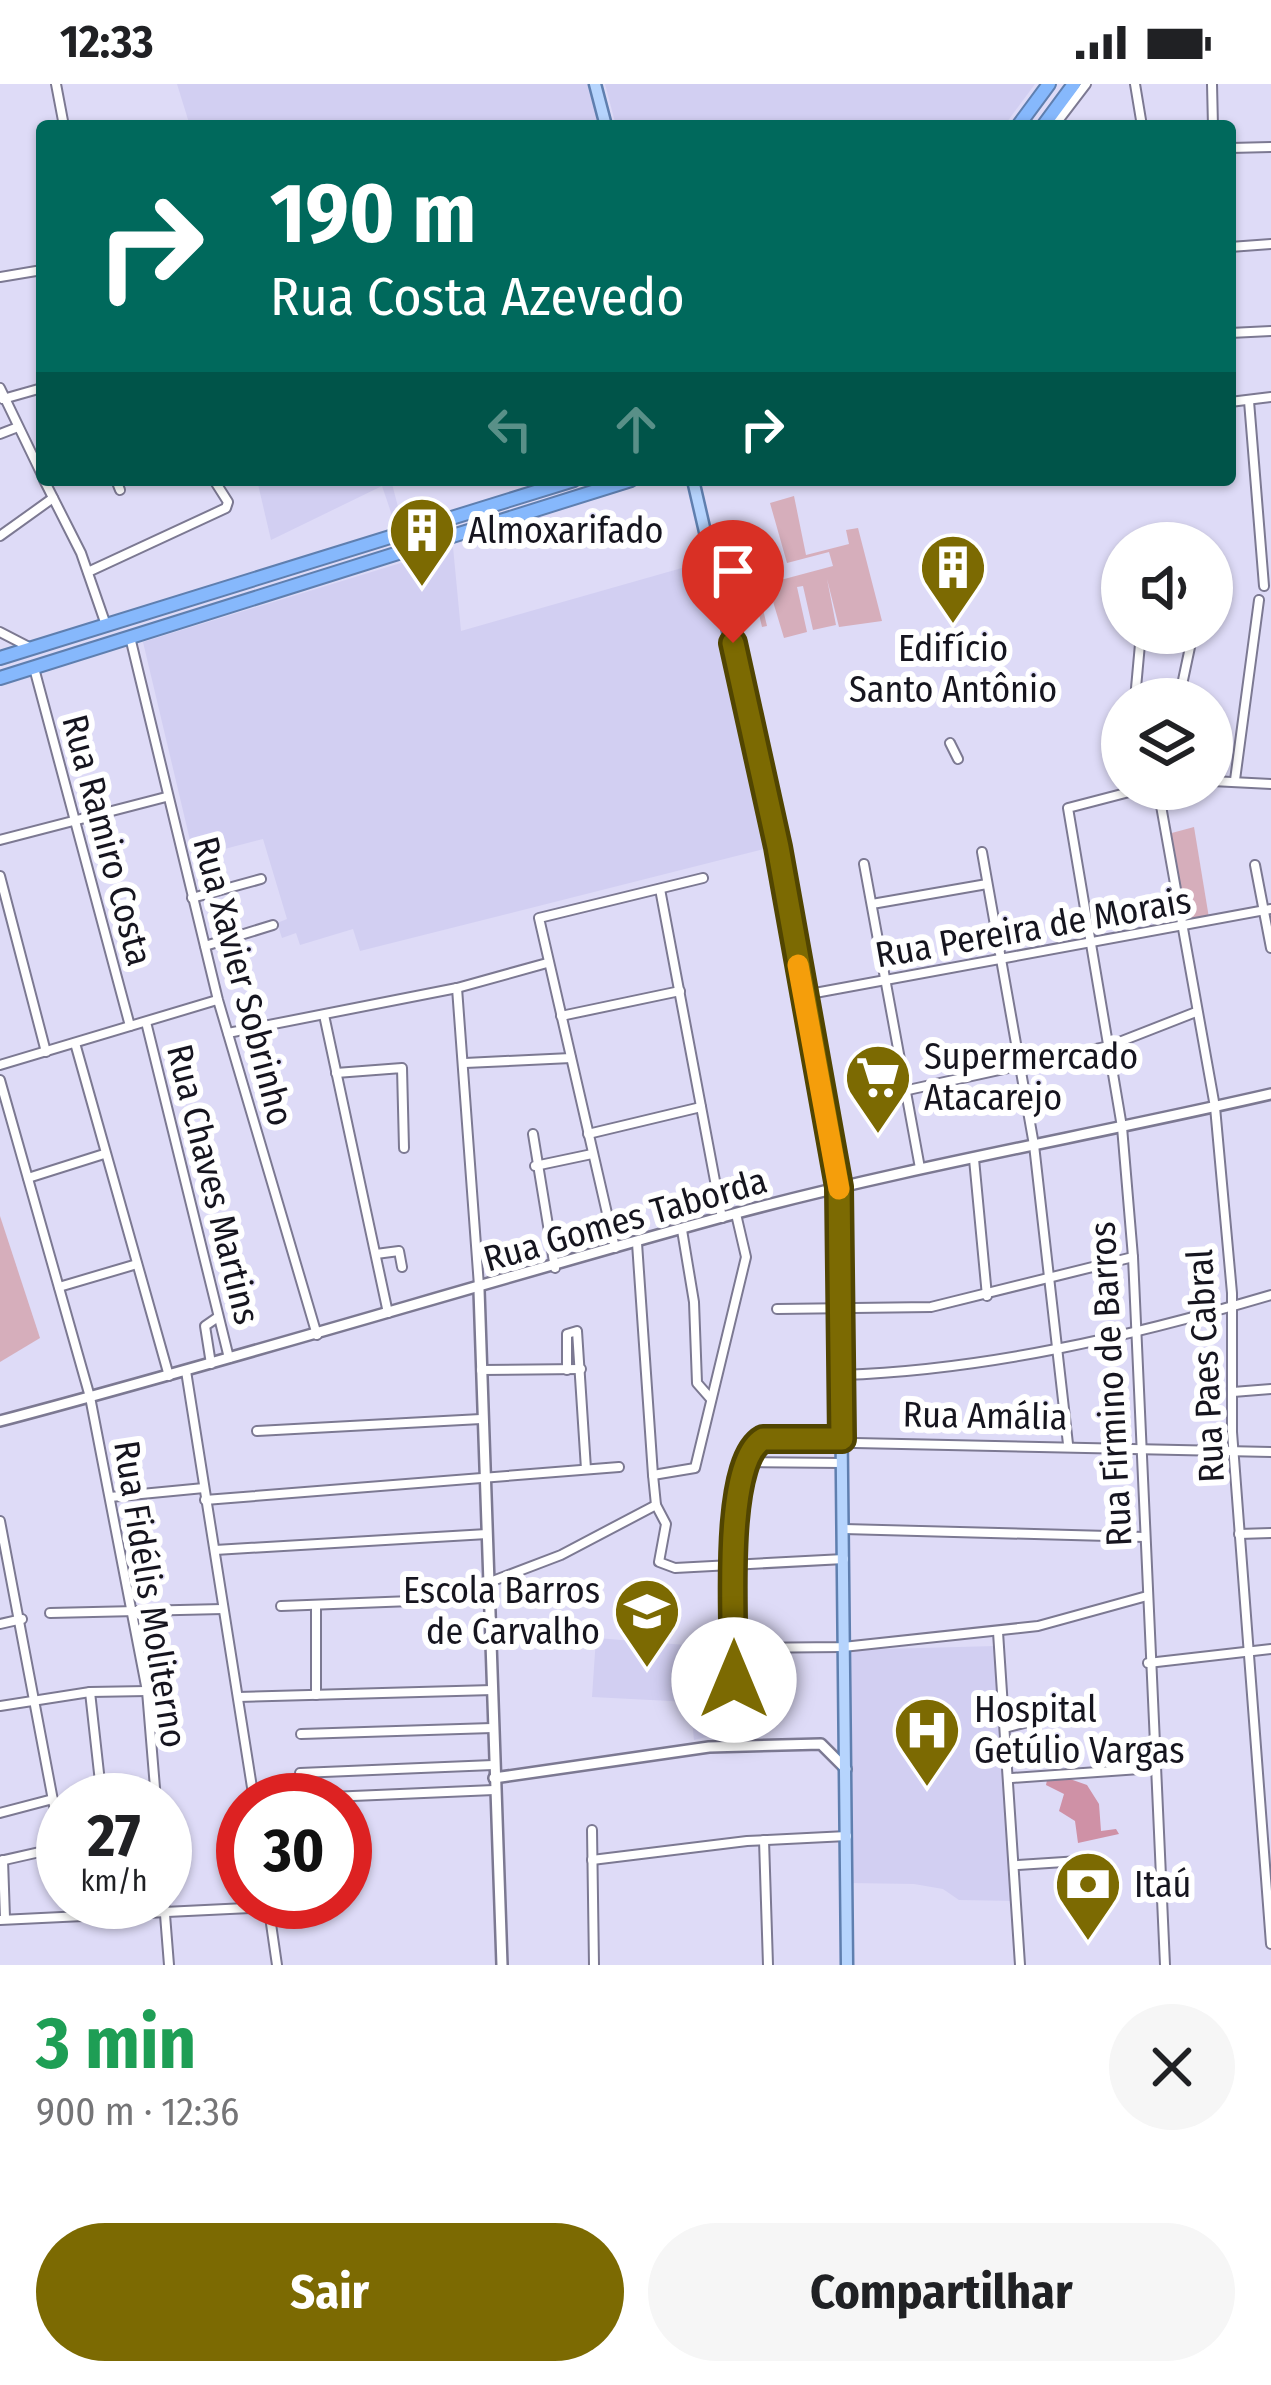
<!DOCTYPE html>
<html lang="pt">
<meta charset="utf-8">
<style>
body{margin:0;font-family:"Fira Sans Condensed",sans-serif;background:#f6f6f6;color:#202124;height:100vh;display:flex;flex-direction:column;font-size:45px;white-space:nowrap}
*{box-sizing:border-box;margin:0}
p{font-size:39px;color:#757577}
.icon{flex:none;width:66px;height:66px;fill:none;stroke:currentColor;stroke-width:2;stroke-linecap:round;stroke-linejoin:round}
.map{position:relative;height:1881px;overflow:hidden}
.drawer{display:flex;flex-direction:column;background:#fff;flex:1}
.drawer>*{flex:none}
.top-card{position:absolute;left:36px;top:36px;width:1200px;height:366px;border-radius:12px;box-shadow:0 3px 9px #0004;background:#00695c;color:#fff;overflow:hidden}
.buttons{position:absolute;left:1101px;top:438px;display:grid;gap:24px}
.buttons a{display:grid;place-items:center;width:132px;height:132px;border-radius:50%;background:#fff;box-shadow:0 3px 9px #0004;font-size:60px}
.speed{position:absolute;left:36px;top:1689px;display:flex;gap:24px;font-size:60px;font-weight:700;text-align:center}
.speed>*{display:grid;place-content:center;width:156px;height:156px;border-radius:50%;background:#fff;box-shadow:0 3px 9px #0004;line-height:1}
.speed small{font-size:30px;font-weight:400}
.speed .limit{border:18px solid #d22;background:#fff;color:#111}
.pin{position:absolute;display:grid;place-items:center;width:102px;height:102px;color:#fff;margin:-123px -51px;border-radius:50% 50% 50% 0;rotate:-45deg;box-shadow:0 0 12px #0007}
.pin .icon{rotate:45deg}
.me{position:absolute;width:132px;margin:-66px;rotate:0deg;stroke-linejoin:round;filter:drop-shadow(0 0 9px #0008)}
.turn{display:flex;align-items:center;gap:42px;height:252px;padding:0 36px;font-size:54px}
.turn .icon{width:156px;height:156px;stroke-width:2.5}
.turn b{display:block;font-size:84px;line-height:102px}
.lanes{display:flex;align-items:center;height:114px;padding:0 36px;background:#0003;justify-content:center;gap:60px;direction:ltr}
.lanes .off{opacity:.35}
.round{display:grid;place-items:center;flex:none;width:126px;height:126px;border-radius:63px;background:#f6f6f6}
.summary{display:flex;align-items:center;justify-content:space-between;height:204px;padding:0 36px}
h1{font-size:72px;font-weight:700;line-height:90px;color:#1e9e55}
.cta{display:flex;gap:24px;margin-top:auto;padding:24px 36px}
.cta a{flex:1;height:138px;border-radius:72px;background:#7c6a02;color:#fff;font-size:48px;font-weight:700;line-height:138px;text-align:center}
.cta a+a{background:#f6f6f6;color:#202124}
.status{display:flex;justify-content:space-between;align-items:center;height:84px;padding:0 60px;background:#fff;direction:ltr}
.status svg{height:33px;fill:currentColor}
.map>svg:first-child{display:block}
</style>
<div class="status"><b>12:33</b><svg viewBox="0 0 49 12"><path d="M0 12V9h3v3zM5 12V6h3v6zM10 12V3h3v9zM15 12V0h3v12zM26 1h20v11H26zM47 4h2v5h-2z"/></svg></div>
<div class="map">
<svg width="1271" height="1881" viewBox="0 0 1271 1881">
<rect width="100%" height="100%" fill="#dedbf7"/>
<!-- built -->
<g fill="#d2cff2">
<path d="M 177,0 L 589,0 L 599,42 L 190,42 Z"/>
<path d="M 605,0 L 1035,0 L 1004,42 L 616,42 Z"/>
<path d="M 257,396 L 391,396 L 402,438 L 395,440 L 382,402 L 271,456 Z"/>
<path d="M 453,463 L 461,547 L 703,478 L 772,763 L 360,867 L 353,845 L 300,861 L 296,849 L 282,854 L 277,839 L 287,835 L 263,755 L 194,773 L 143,558 Z"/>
<path d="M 596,1554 L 699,1562 L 699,1608 L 723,1611 L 723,1649 L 694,1656 L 690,1618 L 592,1613 Z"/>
<path d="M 996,1562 L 1015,1817 L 959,1816 L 943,1805 L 914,1800 L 849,1799 L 845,1566 Z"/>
</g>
<!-- green -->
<g fill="#d6aebb">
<path d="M 794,412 L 806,471 L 849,460 L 846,446 L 858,444 L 882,537 L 839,543 L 827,495 L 836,541 L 813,546 L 803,502 L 797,503 L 807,548 L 784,554 L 768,501 L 758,504 L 767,542 L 762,543 L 753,505 L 731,510 L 721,469 L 757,459 L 762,458 L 773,498 L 833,482 L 829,468 L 787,479 L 770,419 Z"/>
<path d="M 1194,743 L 1209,834 L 1183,840 L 1168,750 Z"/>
<path d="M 0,1132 L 40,1254 L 0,1278 Z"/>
</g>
<!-- forest -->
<path fill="#cf91a6" d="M 1070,1695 L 1087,1701 L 1099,1720 L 1101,1747 L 1116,1745 L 1119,1750 L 1078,1759 L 1075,1737 L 1059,1727 L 1064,1710 L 1046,1701 L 1047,1696 Z"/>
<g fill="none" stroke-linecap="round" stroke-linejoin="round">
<defs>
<g id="street">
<path d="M 56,0 L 64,42"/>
<path d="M 1135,0 L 1142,42"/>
<path d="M 1212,0 L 1213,42"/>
<path d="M 1054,42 L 1086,0"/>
<path d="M 1230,64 L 1271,63"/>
<path d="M 1230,163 L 1271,160"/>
<path d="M 0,193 L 42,186"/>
<path d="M 1230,249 L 1271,247"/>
<path d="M 0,304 L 42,391"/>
<path d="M 3,315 L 42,304"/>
<path d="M 1249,317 L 1264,502"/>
<path d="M 1230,318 L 1271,313"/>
<path d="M 0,350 L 18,343"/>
<path d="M 44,396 L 81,469 L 106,541"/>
<path d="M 116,396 L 120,406"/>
<path d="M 0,452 L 53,414"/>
<path d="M 88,488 L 226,424 L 228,418 L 214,396"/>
<path d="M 0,548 L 31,564"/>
<path d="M 130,553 L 218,916 L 317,1251"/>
<path d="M 34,584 L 130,942"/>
<path d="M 1135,615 L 1141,549"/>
<path d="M 1179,615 L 1193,549"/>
<path d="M 950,659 L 958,675"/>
<path d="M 1235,696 L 1259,516"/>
<path d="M 1212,697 L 1271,700"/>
<path d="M 1141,705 L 1068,724 L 1122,1043 L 1133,1173 L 1165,1881"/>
<path d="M 1158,705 L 1215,1023 L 1232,1209 L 1232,1348 L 1271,1860"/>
<path d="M 0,756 L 166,713"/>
<path d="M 982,768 L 1034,1061 L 1068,1360"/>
<path d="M 864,780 L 920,1084"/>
<path d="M 1255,781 L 1271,864"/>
<path d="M 0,792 L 46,968"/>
<path d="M 660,805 L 722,1134"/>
<path d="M 192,814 L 261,795"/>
<path d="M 872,820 L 987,800"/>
<path d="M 205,862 L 273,841"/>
<path d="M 457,904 L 479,1202"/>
<path d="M 804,911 L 1271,825"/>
<path d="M 324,931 L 388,1229"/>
<path d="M 561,932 L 680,907"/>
<path d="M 146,938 L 229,1274"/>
<path d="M 228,949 L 457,904 L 547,879"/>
<path d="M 75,959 L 169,1292"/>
<path d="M 465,979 L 571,974"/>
<path d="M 0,981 L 217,916"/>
<path d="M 336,989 L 402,984 L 404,1064"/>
<path d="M 0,996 L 90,1313 L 147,1607 L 156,1716"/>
<path d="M 908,1006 L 1109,962 L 1196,928"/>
<path d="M 533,1050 L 555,1184"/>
<path d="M 588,1050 L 701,1023"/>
<path d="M 974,1075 L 987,1212"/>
<path d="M 535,1082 L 592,1070"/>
<path d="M 28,1094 L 104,1070"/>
<path d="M 682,1146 L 694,1218 L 697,1299 L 711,1315"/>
<path d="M 637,1159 L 653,1391 L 656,1421 L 666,1440 L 659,1478 L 675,1484 L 844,1475"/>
<path d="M 615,1164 L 539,834 L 703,794"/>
<path d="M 376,1170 L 399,1167 L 402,1183"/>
<path d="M 59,1203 L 137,1180"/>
<path d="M 777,1225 L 931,1223 L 1133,1173"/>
<path d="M 211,1280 L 205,1242 L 218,1233"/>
<path d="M 481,1286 L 581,1285"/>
<path d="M 567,1286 L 567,1250 L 577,1247 L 586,1385"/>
<path d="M 186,1287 L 254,1716"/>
<path d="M 842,1291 C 987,1286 1132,1252 1271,1211"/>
<path d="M 1233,1308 L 1271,1305"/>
<path d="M 257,1347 L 481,1335"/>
<path d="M 747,1378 L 842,1379"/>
<path d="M 653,1391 L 695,1384 L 746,1173 L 736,1130"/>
<path d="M 110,1413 L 204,1404"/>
<path d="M 205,1416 L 619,1383"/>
<path d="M 0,1437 L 63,1769"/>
<path d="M 844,1445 L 1145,1453"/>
<path d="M 1239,1450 L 1271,1449"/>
<path d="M 215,1466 L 487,1450"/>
<path d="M 490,1498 L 561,1471 L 656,1421"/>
<path d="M 316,1521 L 316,1611"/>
<path d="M 281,1522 L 490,1514"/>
<path d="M 50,1529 L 223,1525"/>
<path d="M 0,1540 L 22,1535"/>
<path d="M 998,1548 L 1020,1881"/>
<path d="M 735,1564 L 843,1563 L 1038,1542 L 1147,1512"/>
<path d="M 1148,1579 L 1271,1565"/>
<path d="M 90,1608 L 102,1716"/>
<path d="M 238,1613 L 493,1606"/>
<path d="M 0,1622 L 90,1608 L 147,1607"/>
<path d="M 1008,1643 L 1080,1625"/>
<path d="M 301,1650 L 492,1644"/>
<path d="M 733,1661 C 735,1591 719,1410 757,1357 L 1271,1368"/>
<path d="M 300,1689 L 493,1681"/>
<path d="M 1012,1694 L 1154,1684"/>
<path d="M 306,1714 L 494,1706"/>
<path d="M 0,1729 L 53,1715"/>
<path d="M 592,1746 L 594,1881"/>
<path d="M 764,1756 L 768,1881"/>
<path d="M 3,1776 L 5,1834"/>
<path d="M 592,1776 L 747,1757 L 847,1752"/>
<path d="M 0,1777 L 62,1763"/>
<path d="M 1018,1781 L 1095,1776"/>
<path d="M 164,1818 L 169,1881"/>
<path d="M 268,1819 L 277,1881"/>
<path d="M 0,1836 L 269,1823"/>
</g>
<g id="secondary">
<path d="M 479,1206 L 502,1881"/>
<path d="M 0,1337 C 247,1272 491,1196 737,1129 C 913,1082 1093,1051 1271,1010"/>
<path d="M 494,1694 L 709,1663 L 821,1660 L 846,1685"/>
</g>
<g id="primary">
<path d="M 595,0 L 606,42"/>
<path d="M 693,396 L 774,746 L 839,1103 L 847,1881"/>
</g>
<g id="highway">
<path d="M 1018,42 L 1049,0"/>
<path d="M 1043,42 L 1074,0"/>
<path d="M 0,574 L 574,396"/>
<path d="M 0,594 L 631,396"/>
</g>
</defs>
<!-- street casing -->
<use href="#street" stroke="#7c7992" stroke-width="12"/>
<!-- secondary casing -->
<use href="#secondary" stroke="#7c7992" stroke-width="14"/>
<!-- primary casing -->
<use href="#primary" stroke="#5f7faf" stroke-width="15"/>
<!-- highway casing -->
<use href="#highway" stroke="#5f7faf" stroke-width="16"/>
<!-- street -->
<use href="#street" stroke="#fff" stroke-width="8"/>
<!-- secondary -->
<use href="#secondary" stroke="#fff" stroke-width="9"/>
<!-- primary -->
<use href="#primary" stroke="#b6d4fd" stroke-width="10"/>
<!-- highway -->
<use href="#highway" stroke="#86b8fc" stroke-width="12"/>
</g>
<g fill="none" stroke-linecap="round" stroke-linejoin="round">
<defs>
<path id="route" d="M 733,559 L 778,763 L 839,1103 L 842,1355 L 763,1355 C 721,1379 735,1549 734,1596"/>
</defs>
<!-- route casing -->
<use href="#route" stroke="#514501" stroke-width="30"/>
<!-- route -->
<use href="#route" stroke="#7c6a02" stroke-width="21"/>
<!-- slow -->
<path stroke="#f59e0b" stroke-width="21" d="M 798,881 L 839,1105"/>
</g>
<!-- icons -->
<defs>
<symbol id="building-pin" viewBox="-11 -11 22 30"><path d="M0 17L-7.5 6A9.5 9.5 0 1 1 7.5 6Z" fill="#7c6a02" stroke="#fff"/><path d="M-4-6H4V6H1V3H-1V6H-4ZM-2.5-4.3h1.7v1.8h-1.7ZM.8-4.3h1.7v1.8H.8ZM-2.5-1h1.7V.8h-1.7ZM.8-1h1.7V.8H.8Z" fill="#fff"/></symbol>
<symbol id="supermarket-pin" viewBox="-11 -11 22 30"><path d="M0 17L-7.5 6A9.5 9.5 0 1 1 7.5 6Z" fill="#7c6a02" stroke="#fff"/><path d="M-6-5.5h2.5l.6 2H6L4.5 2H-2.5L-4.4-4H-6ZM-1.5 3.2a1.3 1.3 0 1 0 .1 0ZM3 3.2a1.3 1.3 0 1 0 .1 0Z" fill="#fff"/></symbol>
<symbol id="school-pin" viewBox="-11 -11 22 30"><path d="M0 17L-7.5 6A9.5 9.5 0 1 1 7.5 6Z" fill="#7c6a02" stroke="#fff"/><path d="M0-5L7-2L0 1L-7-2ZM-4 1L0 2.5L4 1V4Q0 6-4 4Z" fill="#fff"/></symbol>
<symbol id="hospital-pin" viewBox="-11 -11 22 30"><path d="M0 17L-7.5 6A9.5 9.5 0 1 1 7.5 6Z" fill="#7c6a02" stroke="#fff"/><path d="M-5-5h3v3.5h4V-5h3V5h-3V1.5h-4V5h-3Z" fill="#fff"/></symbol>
<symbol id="bank-pin" viewBox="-11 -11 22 30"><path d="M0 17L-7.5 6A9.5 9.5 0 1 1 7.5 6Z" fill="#7c6a02" stroke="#fff"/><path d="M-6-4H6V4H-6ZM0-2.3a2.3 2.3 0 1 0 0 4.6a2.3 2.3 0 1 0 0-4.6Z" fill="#fff"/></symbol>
</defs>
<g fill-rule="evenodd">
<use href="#building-pin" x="384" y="408" width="76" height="104"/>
<use href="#building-pin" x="915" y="445" width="76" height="104"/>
<use href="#supermarket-pin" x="840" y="955" width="76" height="104"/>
<use href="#school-pin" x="609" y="1489" width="76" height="104"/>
<use href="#hospital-pin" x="889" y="1608" width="76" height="104"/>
<use href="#bank-pin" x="1050" y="1762" width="76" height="104"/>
</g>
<g text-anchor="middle" stroke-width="12" stroke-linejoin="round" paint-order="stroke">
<!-- poi labels -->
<g font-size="36" fill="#16151f" stroke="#fff" text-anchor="start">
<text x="468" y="459">Almoxarifado</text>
<text x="953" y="577" text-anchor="middle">Edifício<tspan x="953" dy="41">Santo Antônio</tspan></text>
<text x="924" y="985">Supermercado<tspan x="924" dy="41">Atacarejo</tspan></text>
<text x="600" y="1519" text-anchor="end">Escola Barros<tspan x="600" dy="41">de Carvalho</tspan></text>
<text x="974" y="1638">Hospital<tspan x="974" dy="41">Getúlio Vargas</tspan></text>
<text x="1134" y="1813">Itaú</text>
</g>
<!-- street labels -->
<g font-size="36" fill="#16151f" stroke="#fff">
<text transform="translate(108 756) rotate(75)" y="13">Rua Ramiro Costa</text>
<text transform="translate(1033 843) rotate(-10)" y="13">Rua Pereira de Morais</text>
<text transform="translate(244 897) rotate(75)" y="13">Rua Xavier Sobrinho</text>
<text transform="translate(214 1100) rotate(76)" y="13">Rua Chaves Martins</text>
<text transform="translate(625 1135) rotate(-16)" y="13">Rua Gomes Taborda</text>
<text transform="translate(1205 1282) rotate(-93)" y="13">Rua Paes Cabral</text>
<text transform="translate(1110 1300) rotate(-93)" y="13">Rua Firmino de Barros</text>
<text transform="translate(985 1331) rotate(1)" y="13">Rua Amália</text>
<text transform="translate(151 1510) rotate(81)" y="13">Rua Fidélis Moliterno</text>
</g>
</g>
</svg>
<div class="buttons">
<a><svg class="icon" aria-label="sound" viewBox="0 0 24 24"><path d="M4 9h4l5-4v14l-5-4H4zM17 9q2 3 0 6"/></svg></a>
<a><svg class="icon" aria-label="layers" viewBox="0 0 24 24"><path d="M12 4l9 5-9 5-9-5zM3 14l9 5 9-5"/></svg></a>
</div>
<div class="speed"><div>27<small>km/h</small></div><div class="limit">30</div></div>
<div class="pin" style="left:733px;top:559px;background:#d93025"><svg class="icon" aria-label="arrive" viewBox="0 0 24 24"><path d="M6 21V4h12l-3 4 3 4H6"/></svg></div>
<svg class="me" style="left:734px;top:1596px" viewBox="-20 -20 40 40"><circle r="19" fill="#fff"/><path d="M0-13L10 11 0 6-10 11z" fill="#7c6a02"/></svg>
<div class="top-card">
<div class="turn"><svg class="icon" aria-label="right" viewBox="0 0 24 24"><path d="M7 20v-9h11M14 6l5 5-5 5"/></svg><div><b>190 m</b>Rua Costa Azevedo</div></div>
<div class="lanes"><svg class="icon off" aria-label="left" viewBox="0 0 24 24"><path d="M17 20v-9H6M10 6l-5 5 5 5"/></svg><svg class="icon off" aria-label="ahead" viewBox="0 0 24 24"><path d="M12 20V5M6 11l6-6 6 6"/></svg><svg class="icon" aria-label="right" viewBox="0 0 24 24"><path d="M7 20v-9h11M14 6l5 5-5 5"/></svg></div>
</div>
</div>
<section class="drawer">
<div class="summary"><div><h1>3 min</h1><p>900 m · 12:36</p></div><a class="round"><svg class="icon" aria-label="close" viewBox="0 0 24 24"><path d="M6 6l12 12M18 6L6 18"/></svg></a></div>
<div class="cta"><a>Sair</a><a>Compartilhar</a></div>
</section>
